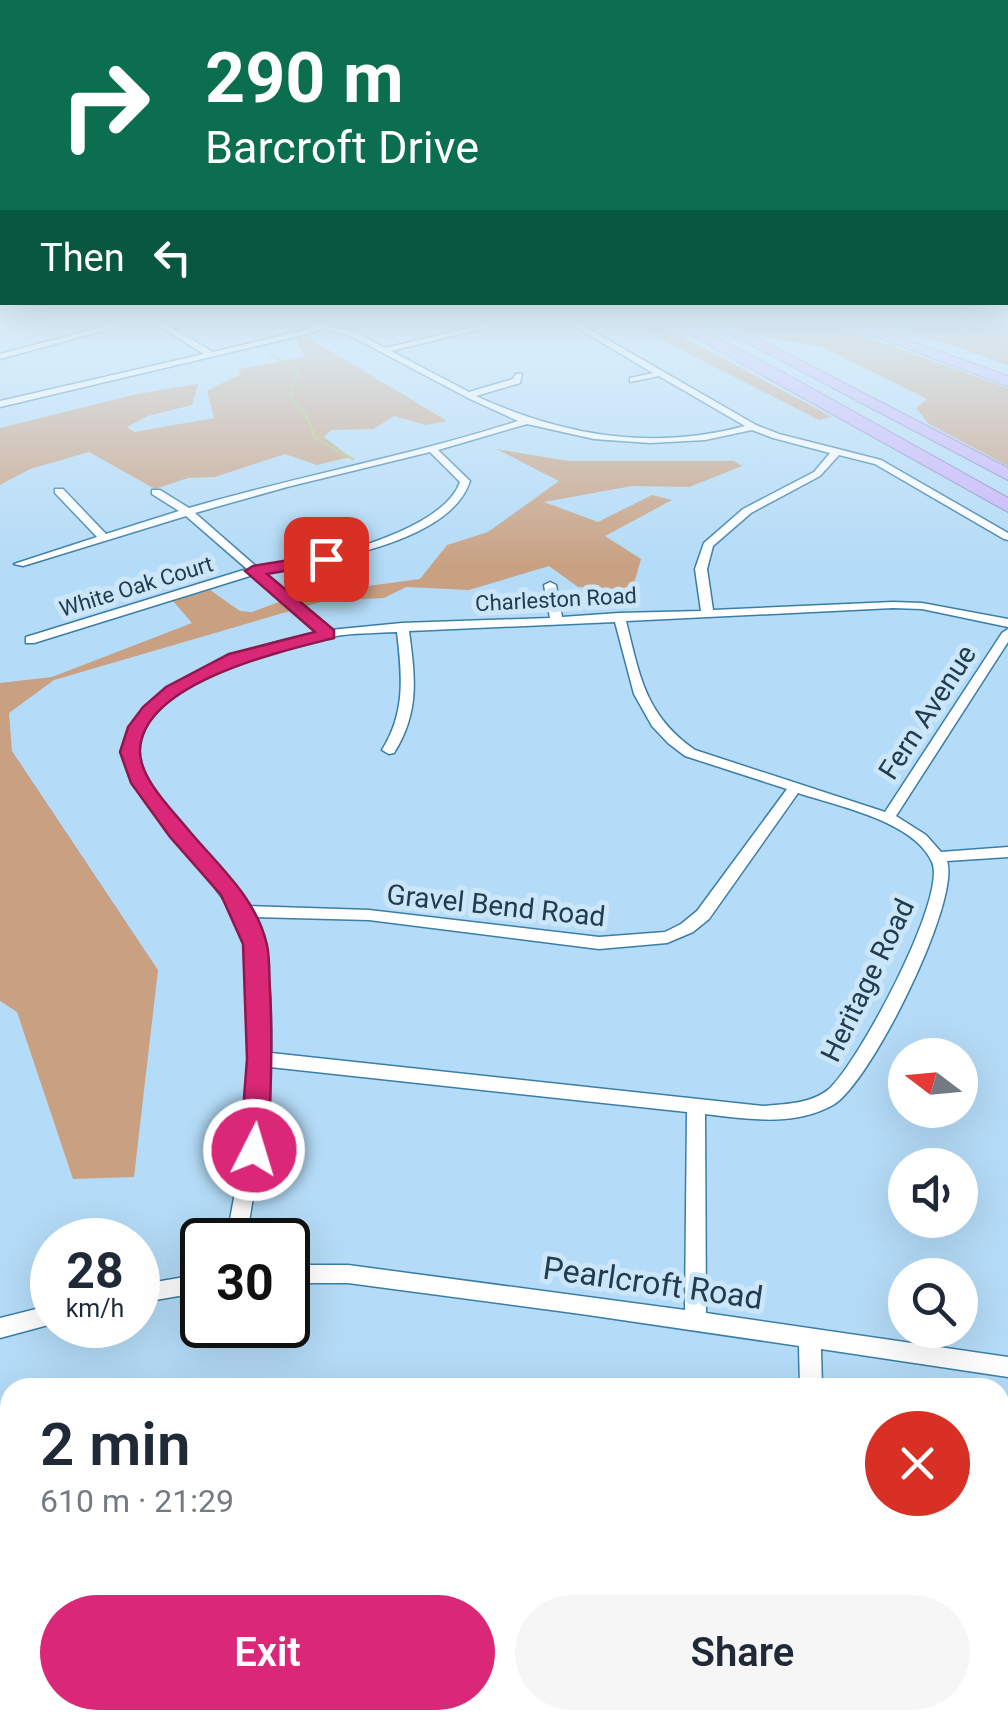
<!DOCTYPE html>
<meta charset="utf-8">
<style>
body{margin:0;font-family:Roboto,sans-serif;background:#f6f6f7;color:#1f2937;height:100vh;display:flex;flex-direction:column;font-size:38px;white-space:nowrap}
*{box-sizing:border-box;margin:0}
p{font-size:32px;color:#747a83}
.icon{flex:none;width:55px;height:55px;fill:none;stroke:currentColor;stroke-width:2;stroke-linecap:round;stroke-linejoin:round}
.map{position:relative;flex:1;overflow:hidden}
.drawer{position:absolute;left:0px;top:1378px;width:1010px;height:352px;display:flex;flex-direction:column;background:#fff;border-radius:30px 30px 0 0;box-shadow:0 10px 40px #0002}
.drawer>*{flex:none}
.top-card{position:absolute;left:0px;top:0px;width:1010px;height:305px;box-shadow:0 10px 40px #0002;background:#0b6e4f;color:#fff;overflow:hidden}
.needle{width:65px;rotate:286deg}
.buttons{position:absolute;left:888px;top:1038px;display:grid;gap:20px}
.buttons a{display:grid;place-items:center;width:90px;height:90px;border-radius:50%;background:#fff;box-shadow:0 10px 40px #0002;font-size:50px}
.speed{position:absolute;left:30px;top:1218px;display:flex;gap:20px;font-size:50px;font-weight:700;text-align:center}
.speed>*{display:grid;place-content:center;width:130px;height:130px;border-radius:50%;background:#fff;box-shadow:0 10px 40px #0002;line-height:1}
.speed small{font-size:25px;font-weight:400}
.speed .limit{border:5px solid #111;border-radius:15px;background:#fff;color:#111}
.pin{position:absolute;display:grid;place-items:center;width:85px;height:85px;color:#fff;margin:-42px;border-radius:20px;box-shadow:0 5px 15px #0006}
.me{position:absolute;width:110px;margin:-55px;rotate:5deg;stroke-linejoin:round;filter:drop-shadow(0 0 8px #0008)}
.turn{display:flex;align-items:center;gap:35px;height:210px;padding:0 40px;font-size:45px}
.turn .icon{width:130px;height:130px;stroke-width:2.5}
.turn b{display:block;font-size:70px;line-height:85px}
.then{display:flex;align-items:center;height:95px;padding:0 40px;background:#0003;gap:20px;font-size:38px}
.round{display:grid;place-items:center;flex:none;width:105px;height:105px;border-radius:52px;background:#f6f6f7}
.summary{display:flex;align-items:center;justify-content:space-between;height:170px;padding:0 40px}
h1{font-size:60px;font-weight:600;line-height:75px}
.primary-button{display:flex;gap:20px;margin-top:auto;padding:20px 40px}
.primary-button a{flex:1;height:115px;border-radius:60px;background:#db2777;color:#fff;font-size:40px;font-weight:600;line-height:115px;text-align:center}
.primary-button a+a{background:#f6f6f7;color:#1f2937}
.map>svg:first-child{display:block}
</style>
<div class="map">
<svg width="1008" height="1729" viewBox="0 0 1008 1729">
<rect width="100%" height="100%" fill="#b4dbf7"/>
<!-- green -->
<g fill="#c9a182">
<path d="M 628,323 L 657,323 L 832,417 L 819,420 Z"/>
<path d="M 731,323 L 827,323 L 1008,388 L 1008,466 L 929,424 L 916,408 L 927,399 L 822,347 L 756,335 Z"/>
<path d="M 886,323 L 1008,323 L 1008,365 Z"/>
<path d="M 307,337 L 447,421 L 426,425 L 394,416 L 373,429 L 331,430 L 324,437 L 350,457 L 317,465 L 285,454 L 215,477 L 188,478 L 155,489 L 89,452 L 30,469 L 0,485 L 0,428 L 137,394 L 198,384 L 192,405 L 148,416 L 127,427 L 134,432 L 214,418 L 207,391 L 241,374 L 239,369 L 305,357 L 296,339 Z"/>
<path d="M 496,449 L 569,461 L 734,461 L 742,466 L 689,487 L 632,486 L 544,502 L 598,522 L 652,495 L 672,500 L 605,536 L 641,559 L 632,590 L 578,587 L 549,566 L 469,590 L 406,587 L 384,598 L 324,601 L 54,680 L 9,713 L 12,751 L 158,970 L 134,1177 L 73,1179 L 17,1012 L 0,1001 L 0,683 L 52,677 L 192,623 L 173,601 L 210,590 L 240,611 L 252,612 L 327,584 L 353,588 L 420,579 L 447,545 L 488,532 L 559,481 Z"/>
</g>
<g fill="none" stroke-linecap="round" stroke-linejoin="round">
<!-- stream -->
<g stroke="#b0c171" stroke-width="2.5">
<path d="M 184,326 L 195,334"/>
<path d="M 270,354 L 298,371 L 290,398 L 306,415 L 315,438 L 353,459"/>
</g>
<defs>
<g id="street">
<path d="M 117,323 L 131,323 L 0,359 L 0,354 Z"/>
<path d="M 154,323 L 164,323 L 213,352 L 305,330 L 320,323 L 331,323 L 327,326 L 354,331 L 385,348 L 491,323 L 506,323 L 391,351 L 469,392 L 513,379 L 516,374 L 522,374 L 520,383 L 476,396 C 563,436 651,451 745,426 L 659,376 L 630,382 L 630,378 L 653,373 L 569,323 L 579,323 L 756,425 L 779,434 L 881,460 L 1008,533 L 1008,540 L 1004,539 L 875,464 L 839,455 L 820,476 L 751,513 L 713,546 L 707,569 L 713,610 L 893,602 L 922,603 L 1008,619 L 1008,627 L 922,609 L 893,608 L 626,621 C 640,677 645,715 695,750 L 885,812 L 1002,633 L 1008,629 L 1008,642 L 896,816 L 926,835 L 941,852 L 1008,847 L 1008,857 L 947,861 C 961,901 870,1084 833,1105 C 794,1127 747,1119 705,1114 L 706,1313 L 1008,1357 L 1008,1377 L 821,1349 L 822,1388 L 800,1388 L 799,1346 L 581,1314 L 348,1283 L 288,1283 L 288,1265 L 348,1265 L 685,1310 L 687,1112 L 270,1067 L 264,1131 L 246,1240 L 226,1240 C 238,1180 248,1120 251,1059 C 253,1022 256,982 247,945 C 230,880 119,802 124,747 C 125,727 143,710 158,698 C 205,662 260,644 319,632 L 253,575 L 34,643 L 26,643 L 26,637 L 247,569 L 186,516 L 23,566 L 14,564 L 97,537 L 55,493 L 55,489 L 63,489 L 106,534 L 179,511 L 152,494 L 152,490 L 160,490 L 189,508 C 298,476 410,456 518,421 L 470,399 L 349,335 L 321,329 L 308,334 L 0,407 L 0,401 L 204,354 ZM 527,424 L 594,439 L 650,443 L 705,440 L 752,430 L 773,438 L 830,453 L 814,472 L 743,509 L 704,543 L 695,569 L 701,611 L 619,613 L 562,617 L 556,585 L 550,582 L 544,585 L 550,618 L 402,623 L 330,630 L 263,572 C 320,562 450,544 470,481 L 438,450 ZM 430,452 L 460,482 C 446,523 359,549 319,557 C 299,561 278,563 257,567 L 195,513 L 287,487 ZM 615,622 L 634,694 L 652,726 L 668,743 L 685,756 L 787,789 L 697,911 L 681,924 L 665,932 L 599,937 L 369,910 L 245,906 C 227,877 204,853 182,828 C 167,811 150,792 141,771 C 110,691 288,642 343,635 C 360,633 379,633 397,632 C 402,675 406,712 382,750 L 389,754 L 394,753 C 420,712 415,677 409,631 ZM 798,793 C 837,806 914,821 932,862 C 948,897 858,1063 829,1089 C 811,1104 785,1104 763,1106 L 271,1053 C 271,1008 272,959 252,917 L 369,920 L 599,949 L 667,943 L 693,932 L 709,919 Z"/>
<path d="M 202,1274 L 202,1292 L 138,1303 L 138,1285 Z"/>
<path d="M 52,1305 L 52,1324 L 0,1338 L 0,1318 Z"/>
<path d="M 10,1604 L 10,1630 L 0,1633 L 0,1607 Z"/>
<path d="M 743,1720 L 769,1720 L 767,1729 L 741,1729 Z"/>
</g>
<g id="highway">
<path d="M 669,323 L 688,323 L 786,374 L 1008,498 L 1008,512 Z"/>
<path d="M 710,323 L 728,323 L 1008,468 L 1008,480 Z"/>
<path d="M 839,323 L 860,323 L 1008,376 L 1008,386 Z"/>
</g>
</defs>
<!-- street casing -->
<use href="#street" stroke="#3a7ea7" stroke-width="3"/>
<!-- highway casing -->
<use href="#highway" stroke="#8e8abd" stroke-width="2"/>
<!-- street -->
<use href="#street" fill="#fff" fill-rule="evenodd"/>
<!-- highway -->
<use href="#highway" fill="#cab4f9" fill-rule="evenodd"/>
</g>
<!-- sky -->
<linearGradient id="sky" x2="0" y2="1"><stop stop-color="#91b9b8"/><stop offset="0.57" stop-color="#ddeffb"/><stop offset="1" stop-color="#ddeffb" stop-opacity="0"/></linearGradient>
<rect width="1008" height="565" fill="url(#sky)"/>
<!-- route -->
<path fill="#db2777" stroke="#8e194d" stroke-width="2.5" d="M 326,554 L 332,556 L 332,563 L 267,574 L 334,630 L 334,638 C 283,651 143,682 140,750 C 139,777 170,808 186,827 C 216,864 256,896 267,945 C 270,959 269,976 270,990 C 273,1044 271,1096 268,1150 L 264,1158 L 254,1161 L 244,1158 L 240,1150 L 247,1059 L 243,944 L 221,895 L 170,837 L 131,783 L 120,752 L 128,727 L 143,707 L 166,687 L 229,654 L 315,632 L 245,571 L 253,566 Z"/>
<g text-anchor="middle" stroke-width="10" stroke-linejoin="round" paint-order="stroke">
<!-- far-street labels -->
<g font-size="22" fill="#203c4e" stroke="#cce6f9">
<text transform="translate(136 586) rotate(-17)" y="8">White Oak Court</text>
<text transform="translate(556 599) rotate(-3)" y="8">Charleston Road</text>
</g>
<!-- street labels -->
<g font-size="28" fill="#203c4e" stroke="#cce6f9">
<text transform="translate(927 712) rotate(-57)" y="10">Fern Avenue</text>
<text transform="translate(496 905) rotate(6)" y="10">Gravel Bend Road</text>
<text transform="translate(867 980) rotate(-64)" y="10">Heritage Road</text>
</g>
<!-- near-street labels -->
<g font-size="32" fill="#203c4e" stroke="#cce6f9">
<text transform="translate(653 1283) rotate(8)" y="11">Pearlcroft Road</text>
</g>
</g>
</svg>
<div class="buttons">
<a><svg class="needle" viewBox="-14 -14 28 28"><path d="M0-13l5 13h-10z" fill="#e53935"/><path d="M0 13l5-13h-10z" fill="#747a83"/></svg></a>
<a><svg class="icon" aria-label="sound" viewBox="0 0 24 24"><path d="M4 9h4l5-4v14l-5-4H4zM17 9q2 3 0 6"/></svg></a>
<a><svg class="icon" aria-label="search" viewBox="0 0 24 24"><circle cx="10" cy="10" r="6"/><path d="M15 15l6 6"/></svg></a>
</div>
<div class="speed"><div>28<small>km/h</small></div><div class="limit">30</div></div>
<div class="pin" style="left:326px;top:559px;background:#d93025"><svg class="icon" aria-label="arrive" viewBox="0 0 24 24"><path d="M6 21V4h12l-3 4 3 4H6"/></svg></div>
<svg class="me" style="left:254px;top:1150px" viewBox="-20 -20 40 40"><circle r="17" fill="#db2777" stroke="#fff" stroke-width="3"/><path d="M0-11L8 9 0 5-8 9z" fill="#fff"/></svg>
<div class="top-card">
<div class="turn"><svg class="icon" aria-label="right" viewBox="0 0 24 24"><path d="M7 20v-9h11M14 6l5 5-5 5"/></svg><div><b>290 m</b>Barcroft Drive</div></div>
<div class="then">Then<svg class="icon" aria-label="left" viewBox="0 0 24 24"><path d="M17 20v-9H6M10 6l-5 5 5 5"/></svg></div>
</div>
<section class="drawer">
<div class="summary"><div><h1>2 min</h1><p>610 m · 21:29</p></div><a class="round" style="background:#d93025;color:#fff"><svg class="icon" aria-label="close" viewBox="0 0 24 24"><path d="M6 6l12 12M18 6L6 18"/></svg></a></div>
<div class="primary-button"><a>Exit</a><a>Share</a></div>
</section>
</div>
